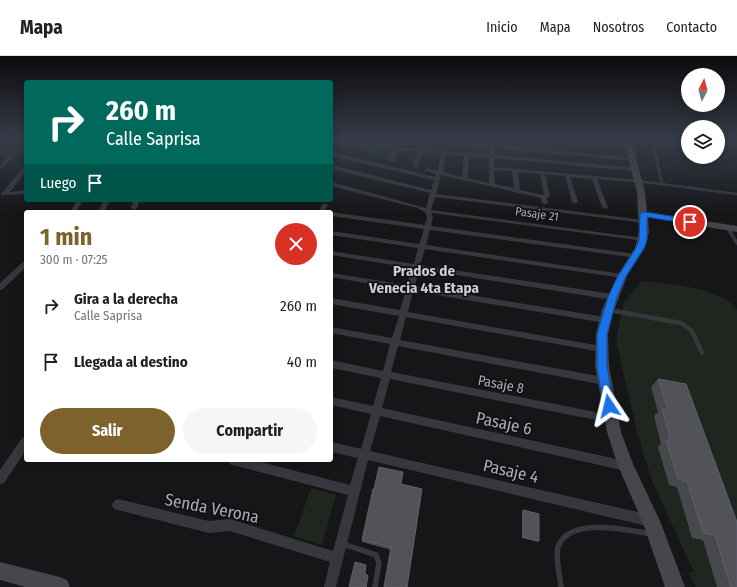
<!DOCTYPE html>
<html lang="es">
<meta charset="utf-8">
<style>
body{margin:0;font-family:"Fira Sans Condensed",sans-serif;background:#f6f6f6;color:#202124;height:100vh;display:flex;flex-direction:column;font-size:15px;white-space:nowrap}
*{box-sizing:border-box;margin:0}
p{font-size:13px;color:#757577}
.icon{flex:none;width:22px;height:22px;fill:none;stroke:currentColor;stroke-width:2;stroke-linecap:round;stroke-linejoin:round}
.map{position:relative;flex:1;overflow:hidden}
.details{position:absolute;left:24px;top:154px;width:309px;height:252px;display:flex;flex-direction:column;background:#fff;border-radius:4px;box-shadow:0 2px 10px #0003}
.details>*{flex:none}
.top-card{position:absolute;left:24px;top:24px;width:309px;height:122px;border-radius:4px;box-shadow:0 2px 10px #0003;background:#00695c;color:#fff;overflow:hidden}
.needle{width:26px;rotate:6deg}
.controls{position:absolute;left:681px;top:12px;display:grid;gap:8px}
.controls a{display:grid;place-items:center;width:44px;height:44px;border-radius:50%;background:#fff;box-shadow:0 2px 10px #0003;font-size:20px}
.pin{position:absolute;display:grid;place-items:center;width:34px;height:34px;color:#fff;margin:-17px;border:2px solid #fff;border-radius:50%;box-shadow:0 1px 4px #0007}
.me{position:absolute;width:44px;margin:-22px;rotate:350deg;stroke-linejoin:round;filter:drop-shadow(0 0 3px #0008)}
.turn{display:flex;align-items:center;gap:14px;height:84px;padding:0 16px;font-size:18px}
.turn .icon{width:52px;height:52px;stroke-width:2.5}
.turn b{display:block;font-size:28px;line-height:34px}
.then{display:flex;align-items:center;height:38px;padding:0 16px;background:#0003;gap:8px;font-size:15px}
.round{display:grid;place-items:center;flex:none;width:42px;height:42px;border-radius:21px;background:#f6f6f6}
.head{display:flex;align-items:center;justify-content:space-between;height:68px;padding:0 16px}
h1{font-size:24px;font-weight:700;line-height:30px;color:#7e622b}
.primary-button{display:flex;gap:8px;margin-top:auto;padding:8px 16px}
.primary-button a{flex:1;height:46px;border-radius:24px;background:#7e622b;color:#fff;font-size:16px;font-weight:700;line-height:46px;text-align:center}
.primary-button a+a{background:#f6f6f6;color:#202124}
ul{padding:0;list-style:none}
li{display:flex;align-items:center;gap:12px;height:56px;padding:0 16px}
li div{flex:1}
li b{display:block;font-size:15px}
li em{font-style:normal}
header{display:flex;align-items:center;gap:24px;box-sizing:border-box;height:56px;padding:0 20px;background:#fff;border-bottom:1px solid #e0e0e0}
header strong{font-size:19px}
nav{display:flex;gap:22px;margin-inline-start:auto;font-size:14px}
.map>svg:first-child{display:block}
</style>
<header>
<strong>Mapa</strong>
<nav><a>Inicio</a><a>Mapa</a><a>Nosotros</a><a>Contacto</a></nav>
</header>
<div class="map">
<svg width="737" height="531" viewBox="0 0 737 531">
<rect width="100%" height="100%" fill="#161618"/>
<!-- green -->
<g fill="#1e261f">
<path d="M 10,84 L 26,84 L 26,89 L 17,100 L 0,101 L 0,95 Z"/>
<path d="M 471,84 L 487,84 L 487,100 L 470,99 Z"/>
<path d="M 331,85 L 395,92 L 392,105 L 372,101 L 374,96 L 331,86 Z"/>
<path d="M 641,225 C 667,227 699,230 723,242 C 728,244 733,250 737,254 L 737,531 L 696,531 L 688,517 L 694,516 L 652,425 L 638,379 L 616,285 L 623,248 Z"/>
<path d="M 311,432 L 336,439 L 322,489 L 294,480 Z"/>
</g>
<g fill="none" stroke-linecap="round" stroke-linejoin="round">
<!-- lane-far3 -->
<g stroke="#37383d" stroke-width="2.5">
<path d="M 652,84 L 662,127"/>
<path d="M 638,125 L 737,138"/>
</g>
<!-- lane-far2 -->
<g stroke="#37383d" stroke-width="3.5">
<path d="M 727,171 L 737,187"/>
<path d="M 609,254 L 612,255"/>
</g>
<!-- lane-far1 -->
<path stroke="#37383d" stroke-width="4.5" d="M 609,254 L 681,267 L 692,275 L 702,297"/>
<!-- lane -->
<g stroke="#37383d" stroke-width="5.5">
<path d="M 343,488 L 376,499 L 379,507 L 375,531"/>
<path d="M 561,531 C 560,521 555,500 558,491 C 569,460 628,474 652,478"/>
</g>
<!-- street -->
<g fill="#37383d" fill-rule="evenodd">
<path d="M 331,84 L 382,88 L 384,84 L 388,84 L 387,89 L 395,91 L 489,99 L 489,92 L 415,85 L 413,84 L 430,84 L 489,89 L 489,84 L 493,84 L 494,89 L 635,102 L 635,104 L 633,105 L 494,92 L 494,99 L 637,112 L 638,113 L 635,115 L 494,102 L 494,111 L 640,124 L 640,126 L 638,127 L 597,123 L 608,151 L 605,153 L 602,151 L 592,123 L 570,121 L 578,146 L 575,148 L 572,146 L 565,120 L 545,118 L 550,140 L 547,142 L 548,147 L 545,149 L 542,147 L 541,142 L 441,119 L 436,138 L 643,164 L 646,166 L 645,167 L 435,141 L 431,154 L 643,182 L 645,183 L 645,185 L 432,157 L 433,161 L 431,170 L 635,198 L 637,198 L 638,200 L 637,202 L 430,174 L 426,189 L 622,218 L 626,220 L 625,222 L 622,222 L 425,193 L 420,209 L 613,238 L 617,241 L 616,243 L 613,244 L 419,213 L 415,230 L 605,261 L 609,264 L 608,266 L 605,267 L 413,235 L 408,256 L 601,290 L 604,291 L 605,293 L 604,295 L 601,296 L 406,261 L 400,284 L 604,321 L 607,322 L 609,325 L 607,328 L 604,329 L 398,290 L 391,316 L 611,359 L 614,360 L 616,363 L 614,366 L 611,367 L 390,323 L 382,352 L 626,405 L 630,406 L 631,410 L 630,414 L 626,415 L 380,360 L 370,395 L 651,459 L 655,461 L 657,465 L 655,469 L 651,471 L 368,404 L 336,531 L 324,531 L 330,506 L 230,475 L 209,477 L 114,453 L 112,449 L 114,445 L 118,443 L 209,465 L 230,463 L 333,495 L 348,439 L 233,409 L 229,408 L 228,404 L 253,404 L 350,429 L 358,402 L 331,396 L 331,386 L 361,393 L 371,358 L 331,349 L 331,341 L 373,350 L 381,322 L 331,312 L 331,304 L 383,315 L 390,288 L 331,277 L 331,271 L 392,282 L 399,260 L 331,248 L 331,242 L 400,254 L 406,234 L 331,221 L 331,217 L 407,229 L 412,212 L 331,199 L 331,195 L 414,208 L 418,192 L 331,179 L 331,175 L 419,188 L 424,173 L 331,160 L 331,156 L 425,169 L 427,161 L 425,156 L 417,152 L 331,130 L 331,126 L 426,152 L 430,137 L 331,113 L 331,109 L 431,134 L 434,124 L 331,100 L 331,96 L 435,121 L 436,118 L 424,114 L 427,112 L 438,115 L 441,98 L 422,96 L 419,110 L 416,112 L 413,110 L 417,95 L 397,94 L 395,105 L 392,107 L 389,105 L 392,93 L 379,91 L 378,96 L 375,98 L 357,92 L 359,91 L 373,94 L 374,91 L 331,86 ZM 446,98 L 464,100 L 462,121 L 443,116 ZM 469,100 L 489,102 L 489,127 L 468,122 ZM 494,114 L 512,115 L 514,132 L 495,128 ZM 518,116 L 540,118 L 544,139 L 520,134 Z"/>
<path d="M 532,84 L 550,84 L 630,91 L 632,92 L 630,93 L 534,85 Z"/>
<path d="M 26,93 L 26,95 L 21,96 L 19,95 Z"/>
<path d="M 9,99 L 14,100 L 0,114 L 0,109 Z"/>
<path d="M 26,109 L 26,115 L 10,136 L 26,134 L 26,138 L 1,139 L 1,137 L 3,136 L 24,110 Z"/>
<path d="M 77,144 L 83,144 L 76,156 L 70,156 Z"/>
<path d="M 104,144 L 110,144 L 104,156 L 98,156 Z"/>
<path d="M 134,144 L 140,144 L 137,152 L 134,154 L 131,152 Z"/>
<path d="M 325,147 L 328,149 L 324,156 L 318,156 L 323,148 Z"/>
<path d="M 23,206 L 26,206 L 26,211 L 3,233 L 0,234 L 0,227 Z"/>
<path d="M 26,380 L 26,394 L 4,427 L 0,428 L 0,414 L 22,382 Z"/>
</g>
<!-- secondary -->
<g fill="#45474d" fill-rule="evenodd">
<path d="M 623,84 L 631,84 L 645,136 L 647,156 L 737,170 L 737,176 L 648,161 L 649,176 L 645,192 L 627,220 L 614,254 L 608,278 L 609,310 L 621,376 L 633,408 L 660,465 L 685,531 L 665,531 L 643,467 L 618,410 L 607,376 L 595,310 L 596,278 L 602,254 L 617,220 L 635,192 L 639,176 L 637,136 Z"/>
<path d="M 0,506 L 60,521 L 67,524 L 70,531 L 25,531 L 0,524 Z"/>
</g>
</g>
<!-- wall -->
<g fill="#47494d">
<path d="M 658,323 L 737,531 L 717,531 L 703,484 L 692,482 L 677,431 L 669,429 L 658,391 L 661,388 L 654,360 L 658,356 L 651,331 Z"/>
<path d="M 401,428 L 391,494 L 362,486 L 362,484 L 374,433 Z"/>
<path d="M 523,454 L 539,485 L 538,486 L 522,482 L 522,456 Z"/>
</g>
<!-- building -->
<g fill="#525359" stroke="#5f6168">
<path d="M 658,323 L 686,328 L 737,466 L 737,531 L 731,531 L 715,479 L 703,477 L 687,425 L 678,423 L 666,384 L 671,384 L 662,353 L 668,354 Z"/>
<path d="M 379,411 L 403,416 L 401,428 L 422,433 L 407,531 L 384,531 L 391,491 L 362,484 L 373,433 L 374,433 Z"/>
<path d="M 523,454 L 539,458 L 539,485 L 523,481 Z"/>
<path d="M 355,506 L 366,509 L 365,517 L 368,520 L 366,531 L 349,531 Z"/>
</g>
<!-- sky -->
<linearGradient id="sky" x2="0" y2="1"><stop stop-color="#0c0c0d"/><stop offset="0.53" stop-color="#363c48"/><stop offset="1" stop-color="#363c48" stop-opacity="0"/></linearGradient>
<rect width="737" height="158" fill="url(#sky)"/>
<!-- route -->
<path fill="#1a73e8" stroke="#114b97" d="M 644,156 L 690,163 L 694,166 L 690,168 L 647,161 L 647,184 L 644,192 L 626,220 L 617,241 L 607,278 L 607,310 L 614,350 L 613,354 L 609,355 L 605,354 L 603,350 L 597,310 L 597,278 L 608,241 L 618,220 L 636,192 L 639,184 L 640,158 Z"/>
<g text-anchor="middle" stroke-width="3.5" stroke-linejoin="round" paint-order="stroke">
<!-- far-street labels -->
<g font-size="12" fill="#a8adb8" stroke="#111113">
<text transform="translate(537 158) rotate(8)" y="4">Pasaje 21</text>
</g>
<!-- street labels -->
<g font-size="14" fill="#a8adb8" stroke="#111113">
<text transform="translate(501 328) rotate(11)" y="5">Pasaje 8</text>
</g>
<!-- neighbourhood labels -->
<g font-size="15" font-weight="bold" fill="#c9ccd4" stroke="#111113">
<text x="424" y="220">Prados de<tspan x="424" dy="17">Venecia 4ta Etapa</tspan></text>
</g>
<!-- near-street labels -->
<g font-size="17" fill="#a8adb8" stroke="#111113">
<text transform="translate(504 367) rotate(12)" y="6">Pasaje 6</text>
<text transform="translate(511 415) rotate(13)" y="6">Pasaje 4</text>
<text transform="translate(212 452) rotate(11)" y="6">Senda Verona</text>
</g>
</g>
</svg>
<div class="controls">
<a><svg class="needle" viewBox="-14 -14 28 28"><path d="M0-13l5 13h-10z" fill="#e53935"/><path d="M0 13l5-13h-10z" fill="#757577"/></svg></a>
<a><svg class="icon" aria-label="layers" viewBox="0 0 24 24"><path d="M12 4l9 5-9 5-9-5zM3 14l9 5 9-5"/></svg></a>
</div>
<div class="pin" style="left:690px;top:166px;background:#d93025"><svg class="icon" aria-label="arrive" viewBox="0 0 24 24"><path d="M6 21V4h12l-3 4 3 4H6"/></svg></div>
<svg class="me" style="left:609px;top:350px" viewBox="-20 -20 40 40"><path d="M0-17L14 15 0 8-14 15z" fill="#1a73e8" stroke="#fff" stroke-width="4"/></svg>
<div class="top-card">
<div class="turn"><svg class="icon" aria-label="right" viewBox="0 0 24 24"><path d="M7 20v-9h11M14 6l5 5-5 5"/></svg><div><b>260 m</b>Calle Saprisa</div></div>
<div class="then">Luego<svg class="icon" aria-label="arrive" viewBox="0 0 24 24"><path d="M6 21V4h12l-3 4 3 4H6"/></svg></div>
</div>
<section class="details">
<div class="head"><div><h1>1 min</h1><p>300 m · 07:25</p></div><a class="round" style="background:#d93025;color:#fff"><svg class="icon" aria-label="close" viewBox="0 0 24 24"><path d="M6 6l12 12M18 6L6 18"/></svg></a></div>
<ul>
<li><svg class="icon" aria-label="right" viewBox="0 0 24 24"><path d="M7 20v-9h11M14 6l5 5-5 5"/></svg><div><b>Gira a la derecha</b><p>Calle Saprisa</p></div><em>260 m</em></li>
<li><svg class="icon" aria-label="arrive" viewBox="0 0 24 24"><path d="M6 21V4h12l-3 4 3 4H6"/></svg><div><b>Llegada al destino</b></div><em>40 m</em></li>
</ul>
<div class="primary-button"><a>Salir</a><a>Compartir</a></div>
</section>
</div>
